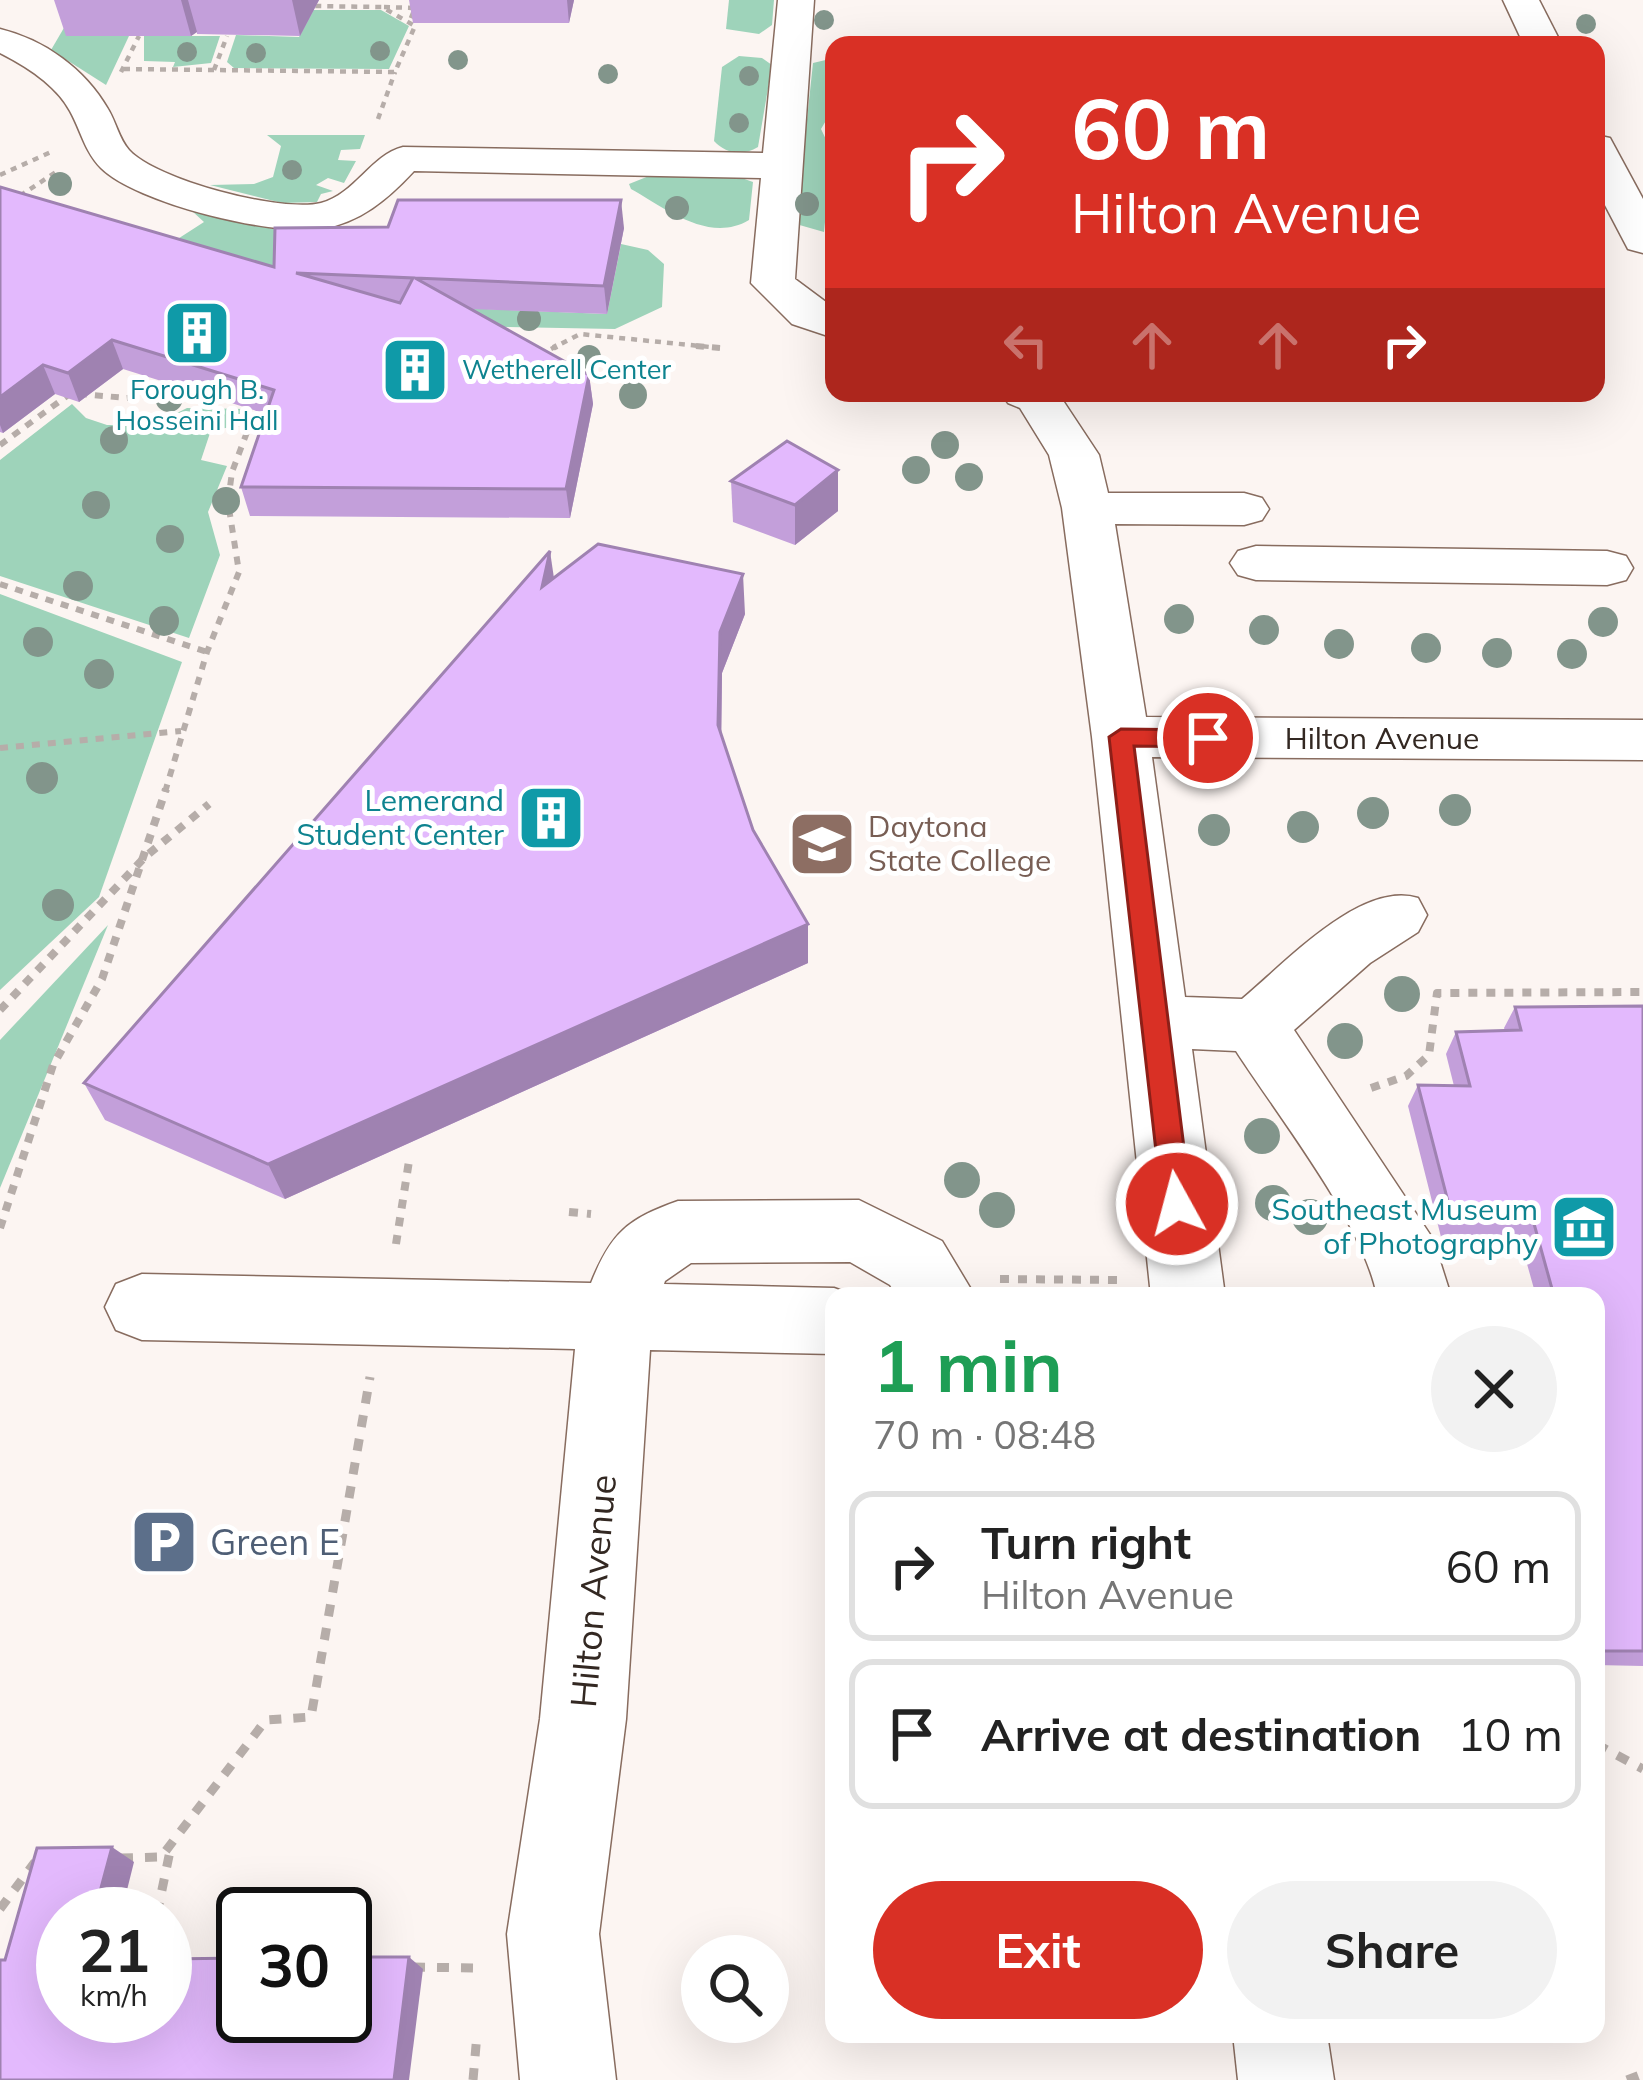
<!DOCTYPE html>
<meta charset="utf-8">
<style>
body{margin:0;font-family:Mulish,sans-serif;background:#f2f2f2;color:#222;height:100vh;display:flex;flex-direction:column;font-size:45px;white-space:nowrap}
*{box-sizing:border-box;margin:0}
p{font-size:39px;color:#767676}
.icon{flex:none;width:66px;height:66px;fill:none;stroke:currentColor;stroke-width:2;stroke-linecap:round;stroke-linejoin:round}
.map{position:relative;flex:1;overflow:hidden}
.details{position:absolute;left:825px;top:1287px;width:780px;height:756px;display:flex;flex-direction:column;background:#fff;border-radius:24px;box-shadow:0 12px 48px #0002}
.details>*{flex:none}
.guide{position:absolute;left:825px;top:36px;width:780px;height:366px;border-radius:24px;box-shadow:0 12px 48px #0002;background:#d93025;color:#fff;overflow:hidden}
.controls{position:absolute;left:681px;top:1935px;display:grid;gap:24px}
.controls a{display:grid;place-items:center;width:108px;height:108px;border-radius:50%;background:#fff;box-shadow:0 12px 48px #0002;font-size:60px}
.speed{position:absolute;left:36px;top:1887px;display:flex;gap:24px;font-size:60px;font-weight:700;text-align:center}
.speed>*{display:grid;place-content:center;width:156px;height:156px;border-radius:50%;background:#fff;box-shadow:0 12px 48px #0002;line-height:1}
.speed small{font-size:30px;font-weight:400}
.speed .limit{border:6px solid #111;border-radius:18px;background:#fff;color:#111}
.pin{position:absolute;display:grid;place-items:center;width:102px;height:102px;color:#fff;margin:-51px;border:6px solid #fff;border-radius:50%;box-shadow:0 3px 12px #0007}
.me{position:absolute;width:132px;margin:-66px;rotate:353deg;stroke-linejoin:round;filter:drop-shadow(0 0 9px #0008)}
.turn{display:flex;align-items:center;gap:42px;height:252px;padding:0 48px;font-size:54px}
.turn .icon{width:156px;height:156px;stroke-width:2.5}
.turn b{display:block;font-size:84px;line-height:102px}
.lanes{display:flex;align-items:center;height:114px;padding:0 48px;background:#0003;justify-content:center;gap:60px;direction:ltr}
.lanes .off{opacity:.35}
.round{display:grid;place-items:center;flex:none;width:126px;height:126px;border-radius:63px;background:#f2f2f2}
.headline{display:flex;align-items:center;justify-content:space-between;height:204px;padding:0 48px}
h1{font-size:72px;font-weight:700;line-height:90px;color:#1e9e55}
.action{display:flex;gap:24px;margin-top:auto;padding:24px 48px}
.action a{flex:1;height:138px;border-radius:72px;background:#d93025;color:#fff;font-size:48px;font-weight:700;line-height:138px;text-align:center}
.action a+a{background:#f2f2f2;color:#222}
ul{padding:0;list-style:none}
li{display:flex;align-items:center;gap:36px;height:150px;margin:0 24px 18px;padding:0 24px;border:6px solid #e0e0e0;border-radius:24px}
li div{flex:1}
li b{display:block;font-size:45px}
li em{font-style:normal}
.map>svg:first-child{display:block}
</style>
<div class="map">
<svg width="1643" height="2080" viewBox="0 0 1643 2080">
<rect width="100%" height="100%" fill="#fcf5f2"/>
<!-- green -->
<g fill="#9ed3ba">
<path d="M 729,0 L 774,0 L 772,25 L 759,34 L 726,29 Z"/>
<path d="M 75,9 L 129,36 L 106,85 L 51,50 Z"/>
<path d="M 311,10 L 381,10 L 409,26 L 389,69 L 234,68 L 227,62 L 236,35 L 299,37 Z"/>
<path d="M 144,36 L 220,36 L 211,63 L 173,67 L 175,62 L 144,61 Z"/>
<path d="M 739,56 L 762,58 L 772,65 L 758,147 C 743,156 726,154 714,141 L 722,67 Z"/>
<path d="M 834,58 L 834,107 L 821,129 L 832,152 L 824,232 L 796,224 L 813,63 Z"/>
<path d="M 267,135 L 365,135 L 360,149 L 341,150 L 338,160 L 356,161 L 344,183 L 328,178 L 316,185 L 333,191 L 321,194 L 317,202 L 282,203 L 210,185 L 254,184 L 273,177 L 281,146 Z"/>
<path d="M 649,176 L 736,176 L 753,182 L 749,220 C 709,244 665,208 631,189 L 629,184 Z"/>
<path d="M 197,210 L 281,231 L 285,302 L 173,242 L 204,222 L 192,211 Z"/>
<path d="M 621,244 L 648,250 L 664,264 L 662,307 L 615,329 L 454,326 L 462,308 L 607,314 Z"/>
<path d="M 72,404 L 86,418 L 107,425 L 153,425 L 187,408 L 247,409 L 240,426 L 211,430 L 201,460 L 227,466 L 208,512 L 220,555 L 189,638 L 0,576 L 0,460 Z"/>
<path d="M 0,594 L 182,662 L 99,897 L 0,990 Z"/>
<path d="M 108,925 L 0,1188 L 0,1040 Z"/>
</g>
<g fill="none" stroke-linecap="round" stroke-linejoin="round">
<defs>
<g id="minor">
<path d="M 778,0 L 814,0 L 795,279 L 834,308 L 834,338 L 792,324 L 751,283 L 761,178 L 414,171 C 388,199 360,223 321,229 C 272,236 136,203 101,168 C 85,152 81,131 70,111 C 56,85 26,66 0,53 L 0,29 C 45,40 85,69 108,109 C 116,122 119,139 129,150 C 156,180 281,213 321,203 C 355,194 371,155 403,147 L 763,153 Z"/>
<path d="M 1503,0 L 1539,0 L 1562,45 L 1524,45 Z"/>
<path d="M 1596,135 L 1610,138 L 1643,199 L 1643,253 L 1628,249 L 1596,188 Z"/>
<path d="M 1001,393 L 1058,393 L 1099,455 L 1108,493 L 1244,493 L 1262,498 L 1269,509 L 1262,520 L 1244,525 L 1115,524 L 1146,717 L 1643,720 L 1643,760 L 1152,757 L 1185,997 L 1242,999 C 1284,964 1361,880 1418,898 L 1427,915 L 1418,932 L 1370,963 L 1294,1030 L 1433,1239 L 1451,1296 L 1377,1296 C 1364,1225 1278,1116 1236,1051 L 1192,1049 L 1225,1296 L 1151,1296 L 1092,737 L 1062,508 L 1049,455 L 1020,408 L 1008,403 Z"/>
<path d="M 1256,546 L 1607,551 L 1626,556 L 1633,568 L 1626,580 L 1607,585 L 1256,580 L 1238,575 L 1230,563 L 1238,551 Z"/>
<path d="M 859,1200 L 942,1241 L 975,1296 L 897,1296 L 890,1285 L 850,1262 L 691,1263 L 665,1281 L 664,1284 L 834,1288 L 856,1296 L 834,1296 L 834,1354 L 650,1350 L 626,1719 L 599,1934 L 616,2080 L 520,2080 L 507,1934 L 540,1719 L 575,1349 L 142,1340 L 116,1330 L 105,1307 L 116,1284 L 142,1274 L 591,1283 C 611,1233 627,1219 678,1201 Z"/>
<path d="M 1233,2034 L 1327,2034 L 1334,2080 L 1238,2080 Z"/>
</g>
</defs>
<!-- minor casing -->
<use href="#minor" stroke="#886c5f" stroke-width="3"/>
<!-- path-far3 -->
<g stroke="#b6ada9" stroke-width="4.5" stroke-dasharray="6 6" stroke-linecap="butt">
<path d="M 384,7 L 415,8 L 409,23"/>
<path d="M 124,69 L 395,72 L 415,26 L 382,7 L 313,6"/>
<path d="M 214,70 L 227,36"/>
<path d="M 121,72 L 139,36"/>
<path d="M 378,119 L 395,72"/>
<path d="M 0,175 L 51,152"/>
<path d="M 0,209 L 59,170"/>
<path d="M 551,349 L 580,334 L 720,348"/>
</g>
<!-- path-far2 -->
<g stroke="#b6ada9" stroke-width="6" stroke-dasharray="8 8" stroke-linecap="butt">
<path d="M 696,346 L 720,348"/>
<path d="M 539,355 L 557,346"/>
<path d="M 0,445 L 71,393 L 126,398 L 203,391"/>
<path d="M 0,584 L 207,652"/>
<path d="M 0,748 L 181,731"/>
<path d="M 165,792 L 207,652 L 239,572 L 228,502 L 232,472 L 258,403"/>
</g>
<!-- path-far1 -->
<g stroke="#b6ada9" stroke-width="8" stroke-dasharray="9 9" stroke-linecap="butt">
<path d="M 0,1010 L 145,857 L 209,804"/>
<path d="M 1371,1088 L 1406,1076 L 1429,1055 L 1437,993 L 1643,992"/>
<path d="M 569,1212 L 591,1214"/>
<path d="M 0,1228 L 53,1065 L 102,979 L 166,789"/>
<path d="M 396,1244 L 409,1161"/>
<path d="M 1000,1279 L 1117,1280"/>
</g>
<!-- path -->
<g stroke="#b6ada9" stroke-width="9" stroke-dasharray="12 12" stroke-linecap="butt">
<path d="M 1596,1744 L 1643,1769"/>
<path d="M 121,1858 L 161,1857 L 266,1720 L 311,1717 L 370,1377"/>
<path d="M 0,1909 L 35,1862"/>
<path d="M 157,1914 L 170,1851"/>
<path d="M 413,1967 L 476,1968"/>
<path d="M 473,2080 L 477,2034"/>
<path d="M 1627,2080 L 1643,2074"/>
</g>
<!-- minor -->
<use href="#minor" fill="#fff" fill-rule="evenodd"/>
</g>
<!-- trees -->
<g fill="#82958b">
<circle cx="824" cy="20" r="10"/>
<circle cx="1586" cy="24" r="10"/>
<circle cx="380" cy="51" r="10"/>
<circle cx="187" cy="52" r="10"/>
<circle cx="256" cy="53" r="10"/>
<circle cx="458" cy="60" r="10"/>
<circle cx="608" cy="74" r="10"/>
<circle cx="749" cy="76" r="10"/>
<circle cx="739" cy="123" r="10"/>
<circle cx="292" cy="170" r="10"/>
<circle cx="60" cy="184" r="12"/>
<circle cx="807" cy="204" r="12"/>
<circle cx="677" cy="208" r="12"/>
<circle cx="529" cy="319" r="12"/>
<circle cx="589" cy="357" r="12"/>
<circle cx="633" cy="395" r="14"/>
<circle cx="169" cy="398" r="14"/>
<circle cx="114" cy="440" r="14"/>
<circle cx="945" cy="445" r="14"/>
<circle cx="916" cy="470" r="14"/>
<circle cx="969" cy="477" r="14"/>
<circle cx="226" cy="501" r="14"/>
<circle cx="96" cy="505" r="14"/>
<circle cx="170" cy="539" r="14"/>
<circle cx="78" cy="586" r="15"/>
<circle cx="1179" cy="619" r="15"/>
<circle cx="164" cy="621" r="15"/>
<circle cx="1603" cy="622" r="15"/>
<circle cx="1264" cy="630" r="15"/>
<circle cx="38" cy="642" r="15"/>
<circle cx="1339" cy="644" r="15"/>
<circle cx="1426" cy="648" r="15"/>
<circle cx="1497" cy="653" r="15"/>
<circle cx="1572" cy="654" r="15"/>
<circle cx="99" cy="674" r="15"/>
<circle cx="42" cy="778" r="16"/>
<circle cx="1455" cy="810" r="16"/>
<circle cx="1373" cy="813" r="16"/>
<circle cx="1303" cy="827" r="16"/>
<circle cx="1214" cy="830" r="16"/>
<circle cx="58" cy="905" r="16"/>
<circle cx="1402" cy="994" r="18"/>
<circle cx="1345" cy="1041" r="18"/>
<circle cx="1262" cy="1136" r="18"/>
<circle cx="962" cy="1180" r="18"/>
<circle cx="1273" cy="1203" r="18"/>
<circle cx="997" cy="1210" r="18"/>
<circle cx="1310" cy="1217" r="18"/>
</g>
<!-- wall -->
<g fill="#c39fda">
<path d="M 54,0 L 319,0 L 300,36 L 197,34 L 197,32 L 191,36 L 66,36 Z"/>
<path d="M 409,0 L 574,0 L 569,23 L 413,23 Z"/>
<path d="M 0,187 L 274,267 L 624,228 L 607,314 L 470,309 L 589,375 L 593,404 L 570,518 L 250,516 L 241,487 L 266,414 L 123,369 L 79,402 L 55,394 L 3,433 L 0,432 Z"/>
<path d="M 731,481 L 838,511 L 795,545 L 733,522 Z"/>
<path d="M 554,578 L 745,614 L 722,673 L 721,734 L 753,830 L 808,963 L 285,1199 L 105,1120 L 84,1083 Z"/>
<path d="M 1643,1006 L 1643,1666 L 1596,1665 L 1596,1296 L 1536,1296 L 1520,1239 L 1441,1237 L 1408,1106 L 1418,1085 L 1454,1086 L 1446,1054 L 1456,1032 L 1505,1031 L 1504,1028 L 1515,1007 Z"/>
</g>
<!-- shaded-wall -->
<g fill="#9f82b1">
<path d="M 181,0 L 188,0 L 197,32 L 191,36 Z"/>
<path d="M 292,0 L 319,0 L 300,36 Z"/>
<path d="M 567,0 L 574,0 L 569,23 Z"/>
<path d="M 621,200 L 624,228 L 607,314 L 604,286 Z"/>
<path d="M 112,340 L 123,369 L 79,402 L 68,373 Z"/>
<path d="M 43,365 L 55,394 L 3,433 L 0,425 L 0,397 Z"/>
<path d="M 589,375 L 593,404 L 570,518 L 566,489 Z"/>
<path d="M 838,470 L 838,511 L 795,545 L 795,505 Z"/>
<path d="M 550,551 L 556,592 L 542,587 Z"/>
<path d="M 743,574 L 745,614 L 722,673 L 721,765 L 718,725 L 720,632 Z"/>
<path d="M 808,924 L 808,963 L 285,1199 L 268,1164 Z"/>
<path d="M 112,1847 L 134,1862 L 121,1914 L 94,1914 Z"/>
<path d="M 409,1957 L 423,1969 L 409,2080 L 394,2080 Z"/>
</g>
<!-- building -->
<g fill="#e3b9fd" stroke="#9f82b1" stroke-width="3" fill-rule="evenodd">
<path d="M 0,187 L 274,267 L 275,228 L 388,227 L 398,200 L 621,200 L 604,286 L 415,278 L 589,375 L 566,489 L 241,487 L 274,390 L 112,340 L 68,373 L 43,365 L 0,397 ZM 296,273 L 413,278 L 400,303 Z"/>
<path d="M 787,441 L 838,470 L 795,505 L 731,481 Z"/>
<path d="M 598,544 L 743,574 L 720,632 L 718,725 L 753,830 L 808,924 L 268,1164 L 84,1083 L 550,551 L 542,587 Z"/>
<path d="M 1643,1006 L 1643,1651 L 1596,1651 L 1596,1559 L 1602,1559 L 1596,1539 L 1596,1296 L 1554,1296 L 1533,1220 L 1452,1217 L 1418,1085 L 1470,1086 L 1456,1032 L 1521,1030 L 1515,1007 Z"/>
<path d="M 112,1847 L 94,1914 L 63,1914 L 63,2016 L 165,2016 L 165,1959 L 243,1958 L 243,2016 L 345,2016 L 345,1957 L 409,1957 L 394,2080 L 0,2080 L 0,1960 L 5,1960 L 37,1848 Z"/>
</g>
<!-- route -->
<path fill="#d93025" stroke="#8d1f18" stroke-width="3" d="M 1121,729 L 1208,730 L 1220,738 L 1208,747 L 1134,746 L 1191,1204 L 1187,1213 L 1177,1217 L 1166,1213 L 1162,1204 L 1109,737 Z"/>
<!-- icons -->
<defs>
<symbol id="building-square" viewBox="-11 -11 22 22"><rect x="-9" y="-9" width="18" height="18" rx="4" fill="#0f9aa8" stroke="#fff"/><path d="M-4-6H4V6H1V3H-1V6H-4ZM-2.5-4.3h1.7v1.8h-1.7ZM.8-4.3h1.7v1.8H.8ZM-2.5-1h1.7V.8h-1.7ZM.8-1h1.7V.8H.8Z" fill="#fff"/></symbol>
<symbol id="university-square" viewBox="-11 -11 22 22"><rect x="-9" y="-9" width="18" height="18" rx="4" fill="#8d6e63" stroke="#fff"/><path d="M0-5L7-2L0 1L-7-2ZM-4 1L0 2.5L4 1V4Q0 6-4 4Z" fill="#fff"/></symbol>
<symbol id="museum-square" viewBox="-11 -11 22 22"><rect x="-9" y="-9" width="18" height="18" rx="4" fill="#0f9aa8" stroke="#fff"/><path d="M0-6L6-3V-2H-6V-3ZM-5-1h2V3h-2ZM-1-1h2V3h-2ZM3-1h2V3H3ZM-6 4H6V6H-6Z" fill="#fff"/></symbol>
<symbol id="parking-square" viewBox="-11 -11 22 22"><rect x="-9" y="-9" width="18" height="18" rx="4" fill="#5c6f8a" stroke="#fff"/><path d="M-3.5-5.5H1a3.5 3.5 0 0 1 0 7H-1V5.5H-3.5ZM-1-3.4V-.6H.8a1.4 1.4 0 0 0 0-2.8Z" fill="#fff"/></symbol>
</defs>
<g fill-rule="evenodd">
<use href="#building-square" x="159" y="295" width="76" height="76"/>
<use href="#building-square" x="377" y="332" width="76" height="76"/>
<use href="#building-square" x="513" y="780" width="76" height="76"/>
<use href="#university-square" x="784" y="806" width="76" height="76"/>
<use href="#museum-square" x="1546" y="1189" width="76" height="76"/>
<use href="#parking-square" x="126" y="1504" width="76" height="76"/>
</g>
<g text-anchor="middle" stroke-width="10" stroke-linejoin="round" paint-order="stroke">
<!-- far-culture labels -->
<g font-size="27" fill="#0d838f" stroke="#fff" text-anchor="start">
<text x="462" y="379">Wetherell Center</text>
<text x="197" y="399" text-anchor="middle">Forough B.<tspan x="197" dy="31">Hosseini Hall</tspan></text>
</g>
<!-- street labels -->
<g font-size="30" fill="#332822" stroke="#fff">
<text x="1382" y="749">Hilton Avenue</text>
</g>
<!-- culture labels -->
<g font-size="30" fill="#0d838f" stroke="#fff" text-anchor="end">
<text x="504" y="811">Lemerand<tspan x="504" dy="34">Student Center</tspan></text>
<text x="1538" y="1220">Southeast Museum<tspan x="1538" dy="34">of Photography</tspan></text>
</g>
<!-- education labels -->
<g font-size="30" fill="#785e54" stroke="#fff" text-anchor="start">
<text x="868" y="837">Daytona<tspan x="868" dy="34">State College</tspan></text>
</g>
<!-- near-service labels -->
<g font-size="36" fill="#4e5e75" stroke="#fff" text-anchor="start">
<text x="210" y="1555">Green E</text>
</g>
<!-- near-street labels -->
<g font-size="36" fill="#332822" stroke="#fff">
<text transform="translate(593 1591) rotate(-85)" y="13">Hilton Avenue</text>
</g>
</g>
</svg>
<div class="controls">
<a><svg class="icon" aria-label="search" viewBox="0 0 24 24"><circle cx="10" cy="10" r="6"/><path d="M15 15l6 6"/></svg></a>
</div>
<div class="speed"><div>21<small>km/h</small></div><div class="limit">30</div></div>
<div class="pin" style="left:1208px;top:738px;background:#d93025"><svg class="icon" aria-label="arrive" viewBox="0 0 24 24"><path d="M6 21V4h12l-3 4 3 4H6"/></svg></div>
<svg class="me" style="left:1177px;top:1204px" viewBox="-20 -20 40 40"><circle r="17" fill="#d93025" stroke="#fff" stroke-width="3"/><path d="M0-11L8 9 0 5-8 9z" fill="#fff"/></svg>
<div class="guide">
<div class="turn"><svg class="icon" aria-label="right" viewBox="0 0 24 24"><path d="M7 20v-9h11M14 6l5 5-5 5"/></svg><div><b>60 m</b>Hilton Avenue</div></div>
<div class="lanes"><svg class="icon off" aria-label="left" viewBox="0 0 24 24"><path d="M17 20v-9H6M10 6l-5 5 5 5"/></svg><svg class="icon off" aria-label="ahead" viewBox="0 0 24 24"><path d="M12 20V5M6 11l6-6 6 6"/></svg><svg class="icon off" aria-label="ahead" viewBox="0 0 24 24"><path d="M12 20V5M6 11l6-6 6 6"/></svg><svg class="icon" aria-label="right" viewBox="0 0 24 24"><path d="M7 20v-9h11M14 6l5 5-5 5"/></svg></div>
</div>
<section class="details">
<div class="headline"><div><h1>1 min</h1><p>70 m · 08:48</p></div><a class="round"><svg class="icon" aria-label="close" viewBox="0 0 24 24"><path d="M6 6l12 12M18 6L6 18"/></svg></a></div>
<ul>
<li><svg class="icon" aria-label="right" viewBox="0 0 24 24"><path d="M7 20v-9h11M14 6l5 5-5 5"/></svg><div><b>Turn right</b><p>Hilton Avenue</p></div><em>60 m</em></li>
<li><svg class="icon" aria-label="arrive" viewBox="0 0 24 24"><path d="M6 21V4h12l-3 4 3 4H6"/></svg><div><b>Arrive at destination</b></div><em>10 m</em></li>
</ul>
<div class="action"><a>Exit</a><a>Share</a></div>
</section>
</div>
